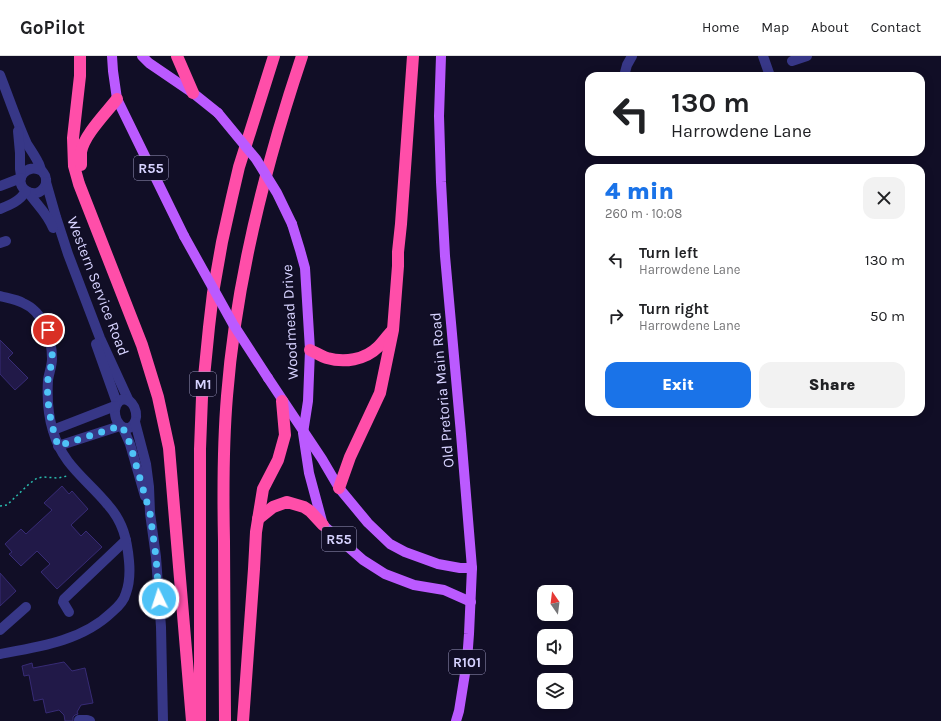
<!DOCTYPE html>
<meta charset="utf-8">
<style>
body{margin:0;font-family:Karla,sans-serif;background:#f2f2f2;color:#202124;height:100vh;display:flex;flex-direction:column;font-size:15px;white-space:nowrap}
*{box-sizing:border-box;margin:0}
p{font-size:13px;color:#757577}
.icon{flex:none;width:22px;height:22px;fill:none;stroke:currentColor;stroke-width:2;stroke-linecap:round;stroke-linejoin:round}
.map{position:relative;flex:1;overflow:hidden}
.panel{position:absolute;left:585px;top:108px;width:340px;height:252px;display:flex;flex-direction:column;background:#fff;border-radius:12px;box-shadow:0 2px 10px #0003}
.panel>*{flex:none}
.guide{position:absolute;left:585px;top:16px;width:340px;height:84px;border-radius:12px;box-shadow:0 2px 10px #0003;background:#fff;color:#202124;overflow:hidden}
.needle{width:26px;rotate:346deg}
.controls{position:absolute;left:537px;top:529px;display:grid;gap:8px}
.controls a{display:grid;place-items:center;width:36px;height:36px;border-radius:8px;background:#fff;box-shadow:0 2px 10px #0003;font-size:20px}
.pin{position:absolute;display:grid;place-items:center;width:34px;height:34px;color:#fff;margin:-17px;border:2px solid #fff;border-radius:50%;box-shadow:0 1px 4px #0007}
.me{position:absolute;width:44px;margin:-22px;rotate:356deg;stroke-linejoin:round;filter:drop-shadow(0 0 3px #0008)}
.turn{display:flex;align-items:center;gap:14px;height:84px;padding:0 20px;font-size:18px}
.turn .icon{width:52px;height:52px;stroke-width:2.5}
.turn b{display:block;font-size:28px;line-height:34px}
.round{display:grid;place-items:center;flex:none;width:42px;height:42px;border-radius:12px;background:#f2f2f2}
.overview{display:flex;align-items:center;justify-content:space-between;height:68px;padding:0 20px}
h1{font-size:24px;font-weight:800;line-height:30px;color:#1a73e8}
.button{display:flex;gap:8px;margin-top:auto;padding:8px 20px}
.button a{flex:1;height:46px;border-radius:12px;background:#1a73e8;color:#fff;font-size:16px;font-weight:800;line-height:46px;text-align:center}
.button a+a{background:#f2f2f2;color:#202124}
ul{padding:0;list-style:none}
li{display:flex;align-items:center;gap:12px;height:56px;padding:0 20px}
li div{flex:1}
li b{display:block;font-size:15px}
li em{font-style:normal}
header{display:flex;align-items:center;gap:24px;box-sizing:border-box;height:56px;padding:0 20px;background:#fff;border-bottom:1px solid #e0e0e0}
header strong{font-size:19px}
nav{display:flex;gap:22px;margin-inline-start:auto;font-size:14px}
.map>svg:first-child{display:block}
</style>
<header>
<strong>GoPilot</strong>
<nav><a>Home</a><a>Map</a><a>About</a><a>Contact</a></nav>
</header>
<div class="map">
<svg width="941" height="665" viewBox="0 0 941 665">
<rect width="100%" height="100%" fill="#110e26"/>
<!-- building -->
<g fill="#211948" stroke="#372b75">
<path d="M 0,284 L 13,297 L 8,302 L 28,322 L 15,334 L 0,318 Z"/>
<path d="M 62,430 L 69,438 L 72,435 L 88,453 L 71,469 L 81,480 L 86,475 L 102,491 L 57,533 L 41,516 L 50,508 L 37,495 L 21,510 L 9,498 L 12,496 L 5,488 L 21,473 L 26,478 L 52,454 L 44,447 Z"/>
<path d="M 0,517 L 16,535 L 0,550 Z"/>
<path d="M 64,606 L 72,615 L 85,612 L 93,647 L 81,649 L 77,656 L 78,658 L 75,659 L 73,661 L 73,665 L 65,665 L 64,659 L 59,654 L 46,657 L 43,643 L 34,645 L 29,619 L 24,620 L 22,610 L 32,607 L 33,612 Z"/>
</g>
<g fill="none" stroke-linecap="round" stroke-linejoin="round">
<!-- path -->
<path stroke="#2abcae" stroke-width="1.5" stroke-dasharray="2 3" stroke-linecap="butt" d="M 0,450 L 7,449 L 29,428 L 37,422 L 44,421 L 58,422 L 67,420"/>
<!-- minor -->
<g stroke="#373787" stroke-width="10">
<path d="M 763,0 L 770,20"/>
<path d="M 792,5 L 807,0"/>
<path d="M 0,19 C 9,42 17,66 27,88 C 31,94 35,100 38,106 C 40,109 40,113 42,115 C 44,118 46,119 46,123 C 47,129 43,135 37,137 C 33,138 29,137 25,134 C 13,124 27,106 42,115"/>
<path d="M 624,20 L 627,9 L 632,0"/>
<path d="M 18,75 L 20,97 L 20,113 L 21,120"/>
<path d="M 46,126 L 56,161 L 68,198 L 100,282 L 128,343"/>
<path d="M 0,130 L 21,122"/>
<path d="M 28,136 C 37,149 47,157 53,172"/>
<path d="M 0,153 C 10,149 20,145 26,135"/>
<path d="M 0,187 L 6,185"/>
<path d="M 0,240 C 7,242 16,243 23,247 C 44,256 52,282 52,303 C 52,310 49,317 48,324 C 47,340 48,359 53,375 C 63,410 87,423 108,449 C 123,466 127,483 129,505 C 130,516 130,526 126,537 C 124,545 118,551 112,556 C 82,585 39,591 0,598"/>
<path d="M 96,288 L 117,347"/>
<path d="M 124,343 C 137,345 141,366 129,372 C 114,374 109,346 124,343 Z"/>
<path d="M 135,366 L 146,408 L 149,431 L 150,457 L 156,501 L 161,571 L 163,665"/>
<path d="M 123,372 L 130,388 L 145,440"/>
<path d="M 53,374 L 115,350"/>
<path d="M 58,390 L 120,370"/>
<path d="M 69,556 L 63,546 L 64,543 L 126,484"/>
<path d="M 0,574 L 26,551"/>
<path d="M 79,664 L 87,664 L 90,665"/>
</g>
<!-- major -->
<g stroke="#bb5aff" stroke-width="10">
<path d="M 112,0 L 113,15 L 117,43 L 184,180"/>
<path d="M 142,0 L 149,7 L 193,37 L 218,57"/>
<path d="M 441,0 L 439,60 L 441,126 L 445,200 L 461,378 L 472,512 L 469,578 L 467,605 L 459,655 L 456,665"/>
<path d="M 292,168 L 300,194 L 305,212 L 310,294 L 308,345 L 303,377 L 309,417 L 323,469 L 363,504 L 385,518 L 414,529 L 444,534 L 471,546"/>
<path d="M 268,322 L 322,403 L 339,432 L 368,467 L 390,488 L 405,496 L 438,508 L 460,512 L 472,512"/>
</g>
<!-- highway -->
<g stroke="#ff4ea9" stroke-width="12">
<path d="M 80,0 L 80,20 L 73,82 L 74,110 L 79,128 L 142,289 L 158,341 L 169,392 L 192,665"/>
<path d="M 177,0 L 193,37"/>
<path d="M 81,109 C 81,105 81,100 81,96 C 84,79 106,57 117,43"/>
<path d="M 310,294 C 315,296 321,300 327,302 C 344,307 365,304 378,291 C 383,286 387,280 392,275"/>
<path d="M 339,432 L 350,401 L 380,337 L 393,274 L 398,210 L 398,196 L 401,168 L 413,0"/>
<path d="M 258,463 L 273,451 L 287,446 L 304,451 L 310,455 L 323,469"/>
<path d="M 200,665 L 200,393 L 202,341 L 209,271 L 213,237 L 222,186 L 232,141 L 239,111 L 274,0"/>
<path d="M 225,665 C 225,605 224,545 224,485 C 223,437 223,388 227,340 C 236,224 265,110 302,0"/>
<path d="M 243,665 L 254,513 L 256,476 L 263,433 L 278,404 L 285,379 L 282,345"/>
</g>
<!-- major-bridge -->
<g stroke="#bb5aff" stroke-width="10">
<path d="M 218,57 L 256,103 L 277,137 L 292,168"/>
<path d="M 184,180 L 233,268 L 268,322"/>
</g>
</g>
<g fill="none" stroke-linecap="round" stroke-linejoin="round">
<!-- route -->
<path stroke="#4fc3f7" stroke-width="7" stroke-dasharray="0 12.6" d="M 48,274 C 50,284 53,295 52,305 C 51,311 49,317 48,323 C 46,346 51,368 58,390 L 120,370 L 123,372 L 130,388 L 150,457 L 156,501 L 159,543"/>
</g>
<g text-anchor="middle" stroke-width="3" stroke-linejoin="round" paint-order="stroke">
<!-- shield labels -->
<g fill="#110e26" stroke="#9c98be" stroke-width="1">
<rect x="134" y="100" width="34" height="24" rx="3"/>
<rect x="190" y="316" width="26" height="24" rx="3"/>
<rect x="322" y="471" width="34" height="24" rx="3"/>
<rect x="449" y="594" width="36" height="24" rx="3"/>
</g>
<g font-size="14" font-weight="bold" fill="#d7d3ff">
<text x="151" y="117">R55</text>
<text x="203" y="333">M1</text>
<text x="339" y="488">R55</text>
<text x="467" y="611">R101</text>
</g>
<!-- street labels -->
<g font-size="15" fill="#d7d3ff" stroke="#110e26">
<text transform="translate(98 230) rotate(69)" y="5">Western Service Road</text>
<text transform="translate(290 266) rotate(-93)" y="5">Woodmead Drive</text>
<text transform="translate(442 334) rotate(-95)" y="5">Old Pretoria Main Road</text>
</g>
</g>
</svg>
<div class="controls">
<a><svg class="needle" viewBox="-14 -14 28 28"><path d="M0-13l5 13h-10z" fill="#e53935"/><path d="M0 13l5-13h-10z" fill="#757577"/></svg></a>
<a><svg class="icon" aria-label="sound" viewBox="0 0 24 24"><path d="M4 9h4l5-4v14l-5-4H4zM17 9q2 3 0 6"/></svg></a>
<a><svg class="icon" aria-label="layers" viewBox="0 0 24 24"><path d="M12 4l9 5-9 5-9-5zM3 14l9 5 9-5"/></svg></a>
</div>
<div class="pin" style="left:48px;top:274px;background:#d93025"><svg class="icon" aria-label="arrive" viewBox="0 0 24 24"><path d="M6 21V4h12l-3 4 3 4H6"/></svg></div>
<svg class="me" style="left:159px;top:543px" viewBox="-20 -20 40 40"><circle r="17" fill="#4fc3f7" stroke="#fff" stroke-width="3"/><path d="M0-11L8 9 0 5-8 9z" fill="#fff"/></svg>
<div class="guide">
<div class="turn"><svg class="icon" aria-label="left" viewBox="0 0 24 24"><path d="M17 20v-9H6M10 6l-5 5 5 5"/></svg><div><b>130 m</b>Harrowdene Lane</div></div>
</div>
<section class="panel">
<div class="overview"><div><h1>4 min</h1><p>260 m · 10:08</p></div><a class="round"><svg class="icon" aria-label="close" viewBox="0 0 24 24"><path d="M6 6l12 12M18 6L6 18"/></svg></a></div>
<ul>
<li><svg class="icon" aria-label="left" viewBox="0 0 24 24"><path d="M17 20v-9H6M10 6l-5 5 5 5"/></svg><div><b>Turn left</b><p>Harrowdene Lane</p></div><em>130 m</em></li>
<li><svg class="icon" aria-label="right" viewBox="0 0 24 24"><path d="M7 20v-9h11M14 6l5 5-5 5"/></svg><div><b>Turn right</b><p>Harrowdene Lane</p></div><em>50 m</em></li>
</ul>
<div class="button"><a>Exit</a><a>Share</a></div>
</section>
</div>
